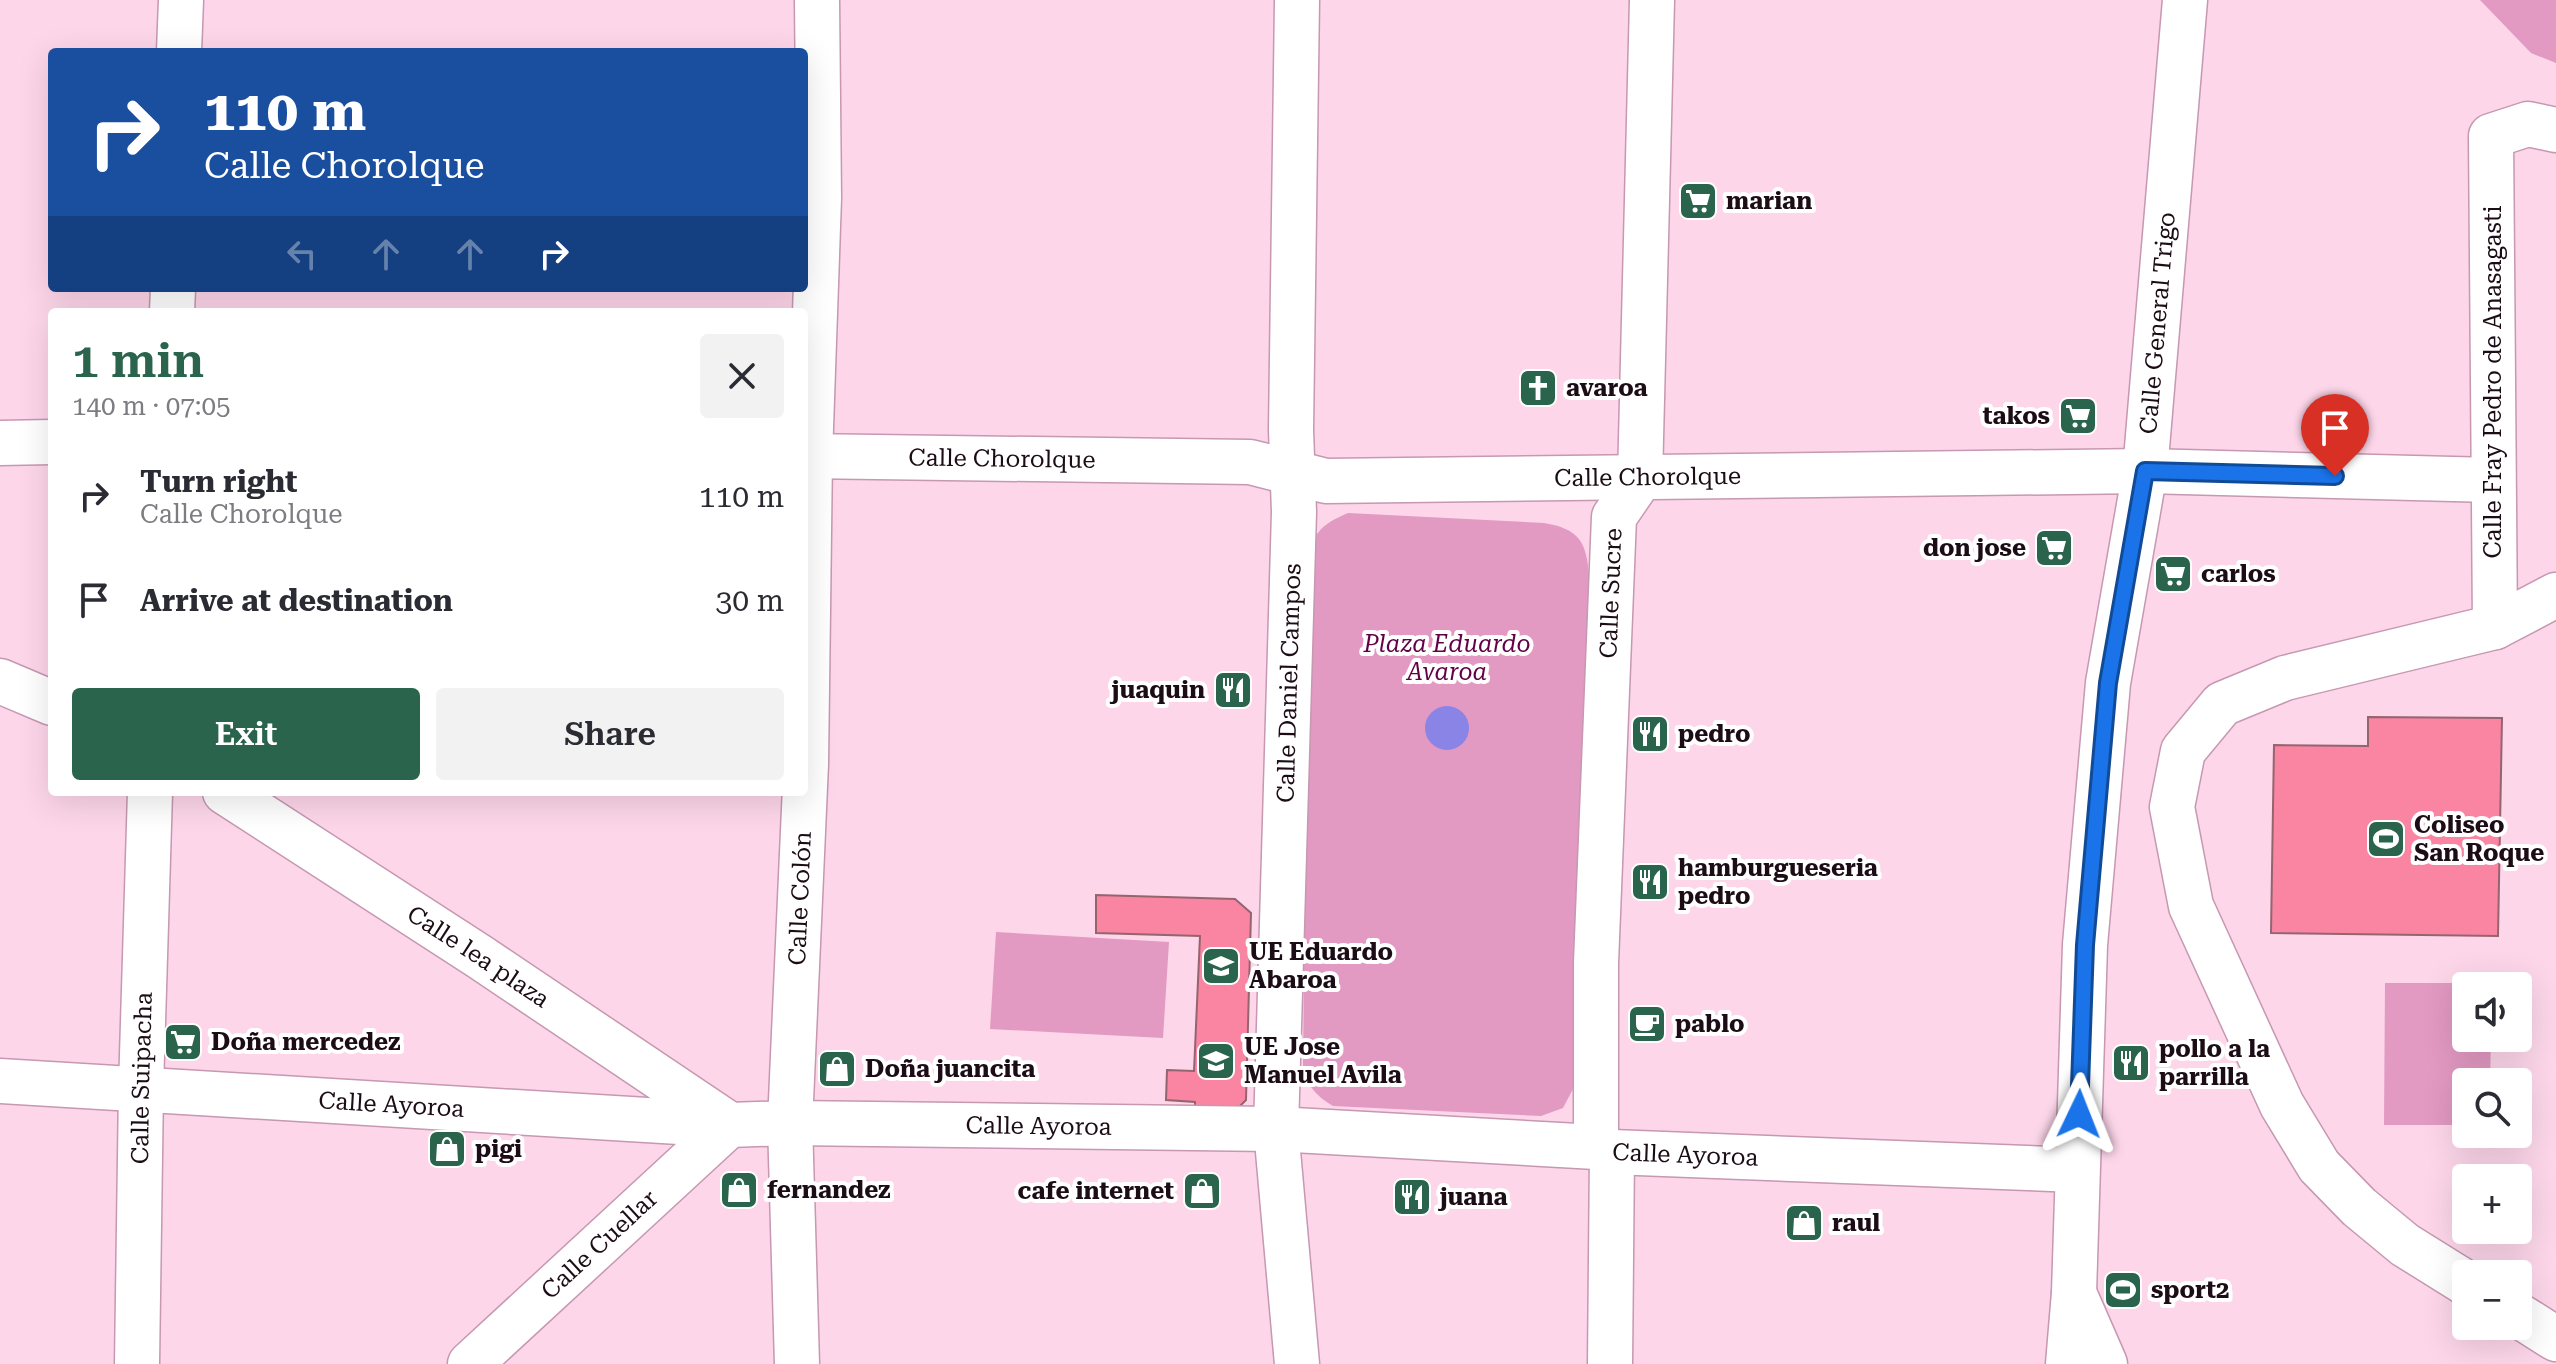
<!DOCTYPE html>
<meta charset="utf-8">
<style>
body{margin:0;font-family:"Roboto Serif",serif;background:#f2f2f3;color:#2b2b33;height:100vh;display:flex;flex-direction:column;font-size:30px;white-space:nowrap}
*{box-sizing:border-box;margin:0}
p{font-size:26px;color:#7c7c81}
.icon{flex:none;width:44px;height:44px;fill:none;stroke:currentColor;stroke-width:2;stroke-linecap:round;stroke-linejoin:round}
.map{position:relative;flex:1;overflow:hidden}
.drawer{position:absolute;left:48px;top:308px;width:760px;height:488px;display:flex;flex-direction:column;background:#fff;border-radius:8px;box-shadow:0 8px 32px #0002}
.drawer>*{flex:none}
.banner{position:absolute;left:48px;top:48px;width:760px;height:244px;border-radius:8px;box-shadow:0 8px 32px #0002;background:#1a4fa0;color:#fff;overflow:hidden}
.controls{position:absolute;left:2452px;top:972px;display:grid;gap:16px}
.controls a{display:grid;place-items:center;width:80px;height:80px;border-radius:8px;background:#fff;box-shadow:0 8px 32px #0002;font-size:40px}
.pin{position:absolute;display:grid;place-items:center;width:68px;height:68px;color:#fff;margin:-82px -34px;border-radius:50% 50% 50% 0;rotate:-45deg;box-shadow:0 0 8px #0007}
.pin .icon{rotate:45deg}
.me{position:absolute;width:88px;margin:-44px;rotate:2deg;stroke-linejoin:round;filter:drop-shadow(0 0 6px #0008)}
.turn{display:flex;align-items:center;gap:28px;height:168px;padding:0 24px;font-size:36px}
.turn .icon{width:104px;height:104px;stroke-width:2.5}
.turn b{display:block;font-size:56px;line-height:68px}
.lanes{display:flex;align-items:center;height:76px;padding:0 24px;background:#0003;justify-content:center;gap:40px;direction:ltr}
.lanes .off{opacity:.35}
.round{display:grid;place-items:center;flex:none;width:84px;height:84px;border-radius:8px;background:#f2f2f3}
.headline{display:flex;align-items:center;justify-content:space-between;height:136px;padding:0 24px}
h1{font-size:48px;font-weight:600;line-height:60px;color:#2a644d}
.action{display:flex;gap:16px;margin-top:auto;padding:16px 24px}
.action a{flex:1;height:92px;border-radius:8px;background:#2a644d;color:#fff;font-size:32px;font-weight:600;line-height:92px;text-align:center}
.action a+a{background:#f2f2f3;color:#2b2b33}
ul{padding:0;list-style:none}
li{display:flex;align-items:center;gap:24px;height:104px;padding:0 24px}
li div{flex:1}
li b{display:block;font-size:30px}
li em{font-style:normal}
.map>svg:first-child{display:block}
</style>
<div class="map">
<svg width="2556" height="1364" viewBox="0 0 2556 1364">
<rect width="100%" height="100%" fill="#fdd6ea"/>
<!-- green -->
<g fill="#e299c2">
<path d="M 2480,0 L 2556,0 L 2556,63 L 2531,53 Z"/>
<path d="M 1348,513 L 1544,523 C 1579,529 1586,541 1589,575 L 1573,1089 L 1563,1108 L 1541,1116 L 1333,1106 C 1315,1095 1307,1086 1303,1065 L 1308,565 C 1311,534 1320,525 1348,513 Z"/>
<path d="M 996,932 L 1169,942 L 1163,1038 L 990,1029 Z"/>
<path d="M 2385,983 L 2491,983 L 2491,986 L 2466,986 L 2466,1038 L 2491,1038 L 2490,1082 L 2466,1082 L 2466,1125 L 2384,1125 Z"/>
</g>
<!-- water -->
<circle fill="#8b84e7" cx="1447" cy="728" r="22"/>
<!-- building -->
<g fill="#f985a2" stroke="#94646f" stroke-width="2">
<path d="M 2368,717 L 2502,718 L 2498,936 L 2271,933 L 2274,745 L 2368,746 Z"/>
<path d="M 1096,895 L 1235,899 L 1251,913 L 1246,1100 L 1232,1114 L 1195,1113 L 1195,1102 L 1166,1100 L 1167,1070 L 1194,1071 L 1200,936 L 1096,933 Z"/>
</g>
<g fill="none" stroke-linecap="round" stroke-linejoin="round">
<defs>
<g id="minor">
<path d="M 179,52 L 181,0"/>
<path d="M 172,312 L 173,288"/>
<path d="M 0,443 L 52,442"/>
<path id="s1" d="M 804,456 L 1250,462 L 1326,481 L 2145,471 L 2492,480"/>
<path d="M 2495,627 L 2491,136 L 2528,124 L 2556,130"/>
<path d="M 0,681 L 52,703"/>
<path id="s2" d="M 225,792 L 480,957 L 727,1123"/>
<path id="s3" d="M 0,1081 L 729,1125 L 790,1123 L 1276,1129 L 1596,1147 L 1612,1152 L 2077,1170"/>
<path id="s4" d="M 1596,1147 L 1596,963 L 1614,517 L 1640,479 L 1652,0"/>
<path d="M 2466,1283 L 2405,1245 L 2359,1207 L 2319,1166 L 2282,1105 L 2191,906 L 2172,807 L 2183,751 L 2222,704 L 2285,678 L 2495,627 L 2556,595"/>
<path d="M 2074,1293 L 2105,1364"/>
<path d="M 2518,1315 L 2556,1339"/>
<path id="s5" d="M 137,1364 L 141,1088 L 150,792"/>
<path id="s6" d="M 470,1364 L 729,1125"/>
<path id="s7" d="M 1297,1364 L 1276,1129 L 1294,512 L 1291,430 L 1297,0"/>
<path d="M 1610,1364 L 1612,1152"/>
</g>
<g id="major">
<path id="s8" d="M 797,1364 L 790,1123 L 806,764 L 810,456 L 819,198 L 817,0"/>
<path id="s9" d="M 2068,1364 L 2074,1293 L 2085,945 L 2108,683 L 2145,471 L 2185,0"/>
</g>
</defs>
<!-- minor casing -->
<use href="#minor" stroke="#c698b1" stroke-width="47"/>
<!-- major casing -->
<use href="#major" stroke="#c698b1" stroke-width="47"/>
<!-- minor -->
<use href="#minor" stroke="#fff" stroke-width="44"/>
<!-- major -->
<use href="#major" stroke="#fff" stroke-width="44"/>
</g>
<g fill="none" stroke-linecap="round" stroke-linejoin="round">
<defs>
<path id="route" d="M 2079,1114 L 2085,945 L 2108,683 L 2145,471 L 2335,476"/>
</defs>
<!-- route casing -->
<use href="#route" stroke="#114b97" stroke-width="20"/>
<!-- route -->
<use href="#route" stroke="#1a73e8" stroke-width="14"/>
</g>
<!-- icons -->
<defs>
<symbol id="supermarket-square" viewBox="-11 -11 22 22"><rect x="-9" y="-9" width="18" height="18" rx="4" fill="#2a644d" stroke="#fff"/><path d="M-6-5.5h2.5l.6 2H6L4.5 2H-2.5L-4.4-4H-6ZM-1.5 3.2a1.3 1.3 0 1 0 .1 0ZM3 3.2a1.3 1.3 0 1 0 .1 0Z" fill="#fff"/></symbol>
<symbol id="church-square" viewBox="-11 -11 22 22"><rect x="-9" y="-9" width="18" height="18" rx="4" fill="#2a644d" stroke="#fff"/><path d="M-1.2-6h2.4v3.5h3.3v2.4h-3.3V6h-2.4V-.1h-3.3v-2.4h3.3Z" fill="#fff"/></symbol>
<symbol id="restaurant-square" viewBox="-11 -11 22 22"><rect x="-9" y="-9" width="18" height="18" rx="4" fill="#2a644d" stroke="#fff"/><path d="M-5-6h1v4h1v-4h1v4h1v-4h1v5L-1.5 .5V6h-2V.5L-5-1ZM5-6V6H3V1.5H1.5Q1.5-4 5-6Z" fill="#fff"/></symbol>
<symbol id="stadium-square" viewBox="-11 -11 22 22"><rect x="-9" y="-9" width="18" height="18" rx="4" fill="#2a644d" stroke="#fff"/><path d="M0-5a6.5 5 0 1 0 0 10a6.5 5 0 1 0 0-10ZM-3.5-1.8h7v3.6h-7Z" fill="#fff"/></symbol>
<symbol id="school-square" viewBox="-11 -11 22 22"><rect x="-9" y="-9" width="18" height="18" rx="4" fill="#2a644d" stroke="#fff"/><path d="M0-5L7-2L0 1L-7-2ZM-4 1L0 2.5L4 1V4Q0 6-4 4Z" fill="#fff"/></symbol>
<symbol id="cafe-square" viewBox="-11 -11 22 22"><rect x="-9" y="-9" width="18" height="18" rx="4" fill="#2a644d" stroke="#fff"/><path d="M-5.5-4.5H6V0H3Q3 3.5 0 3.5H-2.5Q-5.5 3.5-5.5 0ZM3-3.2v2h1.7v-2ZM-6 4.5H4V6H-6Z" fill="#fff"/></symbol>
<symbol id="shop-square" viewBox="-11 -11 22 22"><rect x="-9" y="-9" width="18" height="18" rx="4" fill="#2a644d" stroke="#fff"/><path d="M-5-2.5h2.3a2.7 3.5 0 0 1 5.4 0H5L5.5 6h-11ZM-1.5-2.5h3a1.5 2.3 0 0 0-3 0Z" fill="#fff"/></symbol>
</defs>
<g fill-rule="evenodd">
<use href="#supermarket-square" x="1676" y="179" width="44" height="44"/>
<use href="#church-square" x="1516" y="366" width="44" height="44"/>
<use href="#supermarket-square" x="2056" y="394" width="44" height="44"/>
<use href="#supermarket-square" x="2032" y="526" width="44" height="44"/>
<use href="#supermarket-square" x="2151" y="552" width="44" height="44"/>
<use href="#restaurant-square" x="1211" y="668" width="44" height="44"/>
<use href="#restaurant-square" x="1628" y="712" width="44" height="44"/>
<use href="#stadium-square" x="2364" y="817" width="44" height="44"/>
<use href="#restaurant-square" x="1628" y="860" width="44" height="44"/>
<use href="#school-square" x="1199" y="944" width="44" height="44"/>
<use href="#cafe-square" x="1625" y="1002" width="44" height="44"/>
<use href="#supermarket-square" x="161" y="1020" width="44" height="44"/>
<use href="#school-square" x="1194" y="1039" width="44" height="44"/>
<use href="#restaurant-square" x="2109" y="1041" width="44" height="44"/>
<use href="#shop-square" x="815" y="1047" width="44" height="44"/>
<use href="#shop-square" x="425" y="1127" width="44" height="44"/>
<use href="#shop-square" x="717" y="1168" width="44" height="44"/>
<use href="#shop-square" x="1180" y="1169" width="44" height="44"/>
<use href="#restaurant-square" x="1390" y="1175" width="44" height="44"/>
<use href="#shop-square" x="1782" y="1201" width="44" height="44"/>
<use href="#stadium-square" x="2101" y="1268" width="44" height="44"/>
</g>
<g text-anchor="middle" stroke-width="8" stroke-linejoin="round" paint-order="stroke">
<!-- poi labels -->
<g font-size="24" font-weight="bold" fill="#1c0c15" stroke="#fff" text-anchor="start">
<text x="1726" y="209">marian</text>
<text x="1566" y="396">avaroa</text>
<text x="2050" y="424" text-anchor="end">takos</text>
<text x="2026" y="556" text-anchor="end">don jose</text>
<text x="2201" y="582">carlos</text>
<text x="1205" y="698" text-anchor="end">juaquin</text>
<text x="1678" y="742">pedro</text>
<text x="2414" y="833">Coliseo<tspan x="2414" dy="28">San Roque</tspan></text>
<text x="1678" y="876">hamburgueseria<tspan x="1678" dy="28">pedro</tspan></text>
<text x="1249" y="960">UE Eduardo<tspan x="1249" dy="28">Abaroa</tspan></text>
<text x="1675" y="1032">pablo</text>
<text x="211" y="1050">Doña mercedez</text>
<text x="1244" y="1055">UE Jose<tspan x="1244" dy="28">Manuel Avila</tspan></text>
<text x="2159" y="1057">pollo a la<tspan x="2159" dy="28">parrilla</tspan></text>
<text x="865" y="1077">Doña juancita</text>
<text x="475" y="1157">pigi</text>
<text x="767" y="1198">fernandez</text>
<text x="1174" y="1199" text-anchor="end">cafe internet</text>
<text x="1440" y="1205">juana</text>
<text x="1832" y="1231">raul</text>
<text x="2151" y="1298">sport2</text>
</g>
<!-- street labels -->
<g font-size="24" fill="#1c0c15" stroke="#fff">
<text dy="8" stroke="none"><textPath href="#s9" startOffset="1046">Calle General Trigo</textPath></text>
<text transform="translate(2493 382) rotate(-90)" y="8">Calle Fray Pedro de Anasagasti</text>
<text dy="8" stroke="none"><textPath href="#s1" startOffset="198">Calle Chorolque</textPath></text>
<text dy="8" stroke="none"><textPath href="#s1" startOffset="846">Calle Chorolque</textPath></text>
<text dy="8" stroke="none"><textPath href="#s4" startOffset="554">Calle Sucre</textPath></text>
<text dy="8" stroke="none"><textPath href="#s7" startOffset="682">Calle Daniel Campos</textPath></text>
<text dy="8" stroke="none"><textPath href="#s8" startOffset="466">Calle Colón</textPath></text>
<text dy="8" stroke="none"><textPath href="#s2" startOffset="302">Calle lea plaza</textPath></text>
<text dy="8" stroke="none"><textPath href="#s5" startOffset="286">Calle Suipacha</textPath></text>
<text dy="8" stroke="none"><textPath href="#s3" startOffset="392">Calle Ayoroa</textPath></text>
<text dy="8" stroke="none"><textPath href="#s3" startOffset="1040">Calle Ayoroa</textPath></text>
<text dy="8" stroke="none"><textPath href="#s3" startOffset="1688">Calle Ayoroa</textPath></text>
<text dy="8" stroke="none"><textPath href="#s6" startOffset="176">Calle Cuellar</textPath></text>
</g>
<!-- park labels -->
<g font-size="24" font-style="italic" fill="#620246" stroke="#fff">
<text x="1447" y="652">Plaza Eduardo<tspan x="1447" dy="28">Avaroa</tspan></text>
</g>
</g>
</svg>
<div class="controls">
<a><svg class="icon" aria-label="sound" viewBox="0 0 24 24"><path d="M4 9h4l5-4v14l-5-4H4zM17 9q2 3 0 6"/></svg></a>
<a><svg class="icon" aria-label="search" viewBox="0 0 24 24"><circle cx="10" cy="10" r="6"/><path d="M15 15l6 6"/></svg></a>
<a>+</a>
<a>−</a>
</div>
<div class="pin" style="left:2335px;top:476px;background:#d93025"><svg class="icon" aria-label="arrive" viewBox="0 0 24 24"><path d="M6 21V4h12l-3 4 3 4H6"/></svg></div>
<svg class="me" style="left:2079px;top:1114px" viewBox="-20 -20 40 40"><path d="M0-17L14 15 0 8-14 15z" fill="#1a73e8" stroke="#fff" stroke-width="4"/></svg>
<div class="banner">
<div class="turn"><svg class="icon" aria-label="right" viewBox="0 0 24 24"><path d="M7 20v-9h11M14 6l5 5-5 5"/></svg><div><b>110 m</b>Calle Chorolque</div></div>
<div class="lanes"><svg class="icon off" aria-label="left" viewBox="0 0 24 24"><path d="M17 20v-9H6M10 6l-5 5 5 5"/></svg><svg class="icon off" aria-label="ahead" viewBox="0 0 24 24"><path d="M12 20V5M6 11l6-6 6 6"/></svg><svg class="icon off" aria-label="ahead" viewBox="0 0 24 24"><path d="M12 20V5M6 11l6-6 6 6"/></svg><svg class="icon" aria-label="right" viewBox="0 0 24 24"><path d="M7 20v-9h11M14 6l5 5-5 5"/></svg></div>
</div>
<section class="drawer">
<div class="headline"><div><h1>1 min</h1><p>140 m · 07:05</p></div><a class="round"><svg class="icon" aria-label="close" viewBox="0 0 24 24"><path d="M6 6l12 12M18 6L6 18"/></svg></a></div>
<ul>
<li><svg class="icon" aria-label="right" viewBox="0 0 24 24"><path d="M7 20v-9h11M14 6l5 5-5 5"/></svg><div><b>Turn right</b><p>Calle Chorolque</p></div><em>110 m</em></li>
<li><svg class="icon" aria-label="arrive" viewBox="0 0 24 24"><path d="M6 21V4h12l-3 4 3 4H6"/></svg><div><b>Arrive at destination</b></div><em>30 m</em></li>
</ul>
<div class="action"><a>Exit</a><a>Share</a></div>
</section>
</div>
